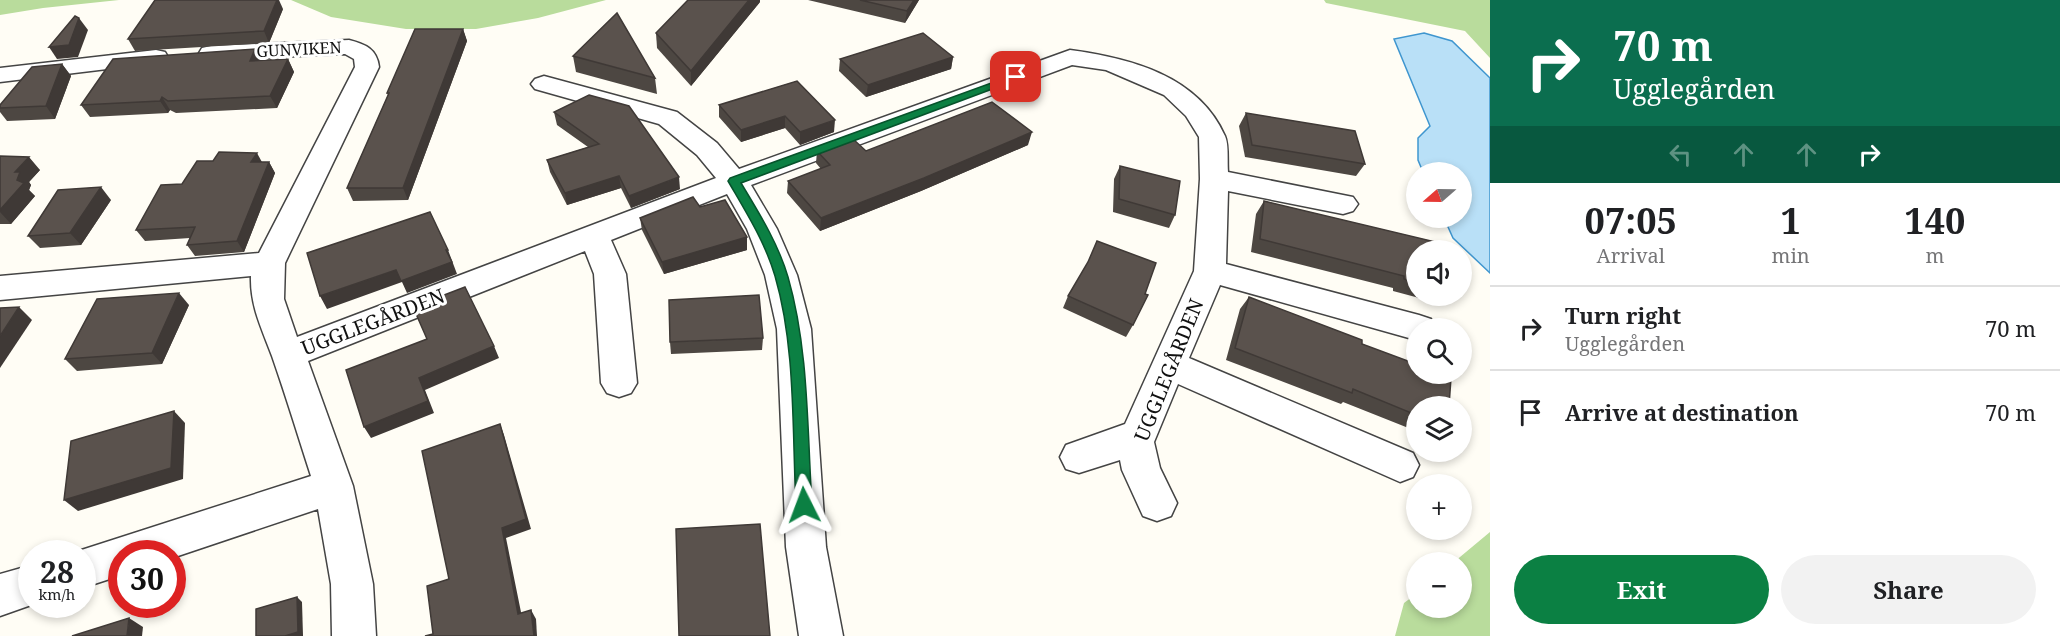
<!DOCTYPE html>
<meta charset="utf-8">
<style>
body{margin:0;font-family:"Noto Serif",serif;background:#f2f2f2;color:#202124;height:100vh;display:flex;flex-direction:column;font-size:22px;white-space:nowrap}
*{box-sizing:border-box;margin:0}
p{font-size:20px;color:#757577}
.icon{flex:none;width:33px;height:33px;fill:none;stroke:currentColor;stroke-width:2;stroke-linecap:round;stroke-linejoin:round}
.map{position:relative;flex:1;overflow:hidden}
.drawer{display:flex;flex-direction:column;background:#fff;width:570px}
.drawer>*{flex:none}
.guide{background:#0b6e4f;color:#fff;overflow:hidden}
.needle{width:39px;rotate:250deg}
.buttons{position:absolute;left:1406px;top:162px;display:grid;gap:12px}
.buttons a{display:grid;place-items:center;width:66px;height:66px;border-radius:50%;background:#fff;box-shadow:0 3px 9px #0003;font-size:30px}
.speed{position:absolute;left:18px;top:540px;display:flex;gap:12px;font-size:30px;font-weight:700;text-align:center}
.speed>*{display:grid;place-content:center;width:78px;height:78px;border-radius:50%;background:#fff;box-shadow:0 3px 9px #0003;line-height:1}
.speed small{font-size:15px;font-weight:400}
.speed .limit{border:9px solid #d22;background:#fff;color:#111}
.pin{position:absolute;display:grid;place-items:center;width:51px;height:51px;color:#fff;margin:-26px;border-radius:12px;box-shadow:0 3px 9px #0006}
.me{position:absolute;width:66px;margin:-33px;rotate:357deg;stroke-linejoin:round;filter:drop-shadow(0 0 4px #0008)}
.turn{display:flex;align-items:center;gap:21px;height:126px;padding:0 24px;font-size:27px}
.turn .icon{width:78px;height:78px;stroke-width:2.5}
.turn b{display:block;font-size:42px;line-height:51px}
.lanes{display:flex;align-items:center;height:57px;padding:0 24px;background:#0003;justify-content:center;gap:30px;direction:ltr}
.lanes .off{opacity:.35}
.eta{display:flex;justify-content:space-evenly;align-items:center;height:102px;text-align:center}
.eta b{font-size:36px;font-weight:700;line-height:42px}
.button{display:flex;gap:12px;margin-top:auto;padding:12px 24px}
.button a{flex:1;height:69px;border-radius:36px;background:#0b8043;color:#fff;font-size:24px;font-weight:700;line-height:69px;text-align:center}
.button a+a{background:#f2f2f2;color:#202124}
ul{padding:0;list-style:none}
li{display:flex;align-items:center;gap:18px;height:84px;padding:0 24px;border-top:2px solid #e0e0e0}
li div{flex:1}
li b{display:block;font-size:22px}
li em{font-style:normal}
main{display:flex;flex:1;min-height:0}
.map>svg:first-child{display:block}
</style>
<main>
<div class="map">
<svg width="1490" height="636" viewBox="0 0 1490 636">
<rect width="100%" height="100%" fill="#fffdf5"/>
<!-- forest -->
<g fill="#b9dc9c">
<path d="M 0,0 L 119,0 L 43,8 L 0,15 Z"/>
<path d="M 291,0 L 606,0 L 538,18 L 476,29 L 406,29 L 331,17 Z"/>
<path d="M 1324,0 L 1490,0 L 1490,58 L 1465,31 L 1326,3 Z"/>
<path d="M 1490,532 L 1490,636 L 1395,636 L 1404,603 L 1416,594 L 1416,608 L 1461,608 L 1461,562 L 1454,562 Z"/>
</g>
<!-- water -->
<path fill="#b9e0f7" stroke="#3f96cf" stroke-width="1.5" d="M 1424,33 L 1452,41 L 1490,78 L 1490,273 L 1453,238 L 1444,218 L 1461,218 L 1461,172 L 1423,172 L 1418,160 L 1418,138 L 1430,126 L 1394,39 Z"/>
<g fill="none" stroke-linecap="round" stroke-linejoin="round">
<defs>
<g id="minor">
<path d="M 349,40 C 365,44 377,49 379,67 L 285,263 L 284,299 L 297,337 L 716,178 L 697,155 L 659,124 L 535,89 L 531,84 L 535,79 L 544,76 L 677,112 L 717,143 L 739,169 L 1070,50 C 1129,58 1198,75 1225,136 C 1229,145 1227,161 1228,172 L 1353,197 L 1358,204 L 1353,211 L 1343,214 L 1228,191 L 1226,264 L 1419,315 L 1431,319 L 1435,328 L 1416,328 L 1416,340 L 1220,285 L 1189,358 L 1413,453 L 1419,465 L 1413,477 L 1400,482 L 1178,384 L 1154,442 L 1160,468 L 1177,503 L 1171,516 L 1157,521 L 1143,516 L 1122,470 L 1120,460 L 1079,473 L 1066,469 L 1060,457 L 1066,445 L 1125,424 L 1194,271 L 1200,179 L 1199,137 L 1186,116 L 1164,95 L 1106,70 L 1072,65 L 751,185 L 777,229 L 797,275 L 811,329 L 826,547 L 843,636 L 799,636 L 786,547 L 777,329 L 765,275 L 747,229 L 727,194 L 611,240 L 626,274 L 637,383 L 631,393 L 619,397 L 607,393 L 601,383 L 594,274 L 585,251 L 308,361 L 353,486 L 373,584 L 376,636 L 332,636 L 331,584 L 318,509 L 172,558 L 172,554 L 122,554 L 122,575 L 82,588 L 82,554 L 69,554 L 311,476 C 298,436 286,396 272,356 C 262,329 250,306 251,276 L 0,300 L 0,276 L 259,253 L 355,67 L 354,59 L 345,54 L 211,60 L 202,58 L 199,53 L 202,48 L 211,46 Z"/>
<path d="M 156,50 L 165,52 L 168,57 L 165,62 L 0,82 L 0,68 Z"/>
<path d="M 32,565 L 32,604 L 34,604 L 0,616 L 0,574 Z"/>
</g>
</defs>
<!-- minor casing -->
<use href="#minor" stroke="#444" stroke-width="3"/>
<!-- minor -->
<use href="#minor" fill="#fff" fill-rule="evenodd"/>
</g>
<!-- wall -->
<g fill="#4d4742">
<path d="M 808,0 L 919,0 L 905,23 Z"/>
<path d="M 760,2 L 691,86 L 657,48 L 656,33 Z"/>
<path d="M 283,9 L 269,43 L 135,51 L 128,39 Z"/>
<path d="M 463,29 L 467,41 L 408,200 L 353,201 L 347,188 L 388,95 L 387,93 Z"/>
<path d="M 573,56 L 655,78 L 657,94 L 576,72 Z"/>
<path d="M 953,57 L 951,69 L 866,97 L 839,71 L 840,59 Z"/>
<path d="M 288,59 L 294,72 L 277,108 L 176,113 L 170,110 L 168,113 L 90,117 L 81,105 L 261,60 Z"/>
<path d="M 62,64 L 71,76 L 55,119 L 7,121 L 0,112 L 0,105 Z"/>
<path d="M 797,81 L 834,132 L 800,145 L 785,128 L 741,142 L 719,117 L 719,105 Z"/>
<path d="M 554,112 L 680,189 L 631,208 L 621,188 L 567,205 L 550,172 L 547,160 L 588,147 L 557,125 Z"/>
<path d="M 1246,113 L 1365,164 L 1356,176 L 1245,157 L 1239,126 Z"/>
<path d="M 1028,145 L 921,191 L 820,231 L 787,193 L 788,181 L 821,169 L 816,163 L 817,151 L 866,151 Z"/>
<path d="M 0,156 L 40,170 L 29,182 L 31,185 L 29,190 L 35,196 L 11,224 L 0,224 Z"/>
<path d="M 262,162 L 269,162 L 275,173 L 244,252 L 195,256 L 187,245 L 190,238 L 145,241 L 136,230 L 182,184 Z"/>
<path d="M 1120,166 L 1175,215 L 1169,228 L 1113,212 L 1114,179 Z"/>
<path d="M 111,200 L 81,245 L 40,248 L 28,236 Z"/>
<path d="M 1264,201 L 1416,250 L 1416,296 L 1445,296 L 1438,303 L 1393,291 L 1393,288 L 1251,252 L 1256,214 Z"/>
<path d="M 700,207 L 747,237 L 747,250 L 664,274 L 642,230 L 640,218 Z"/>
<path d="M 1068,296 L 1133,325 L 1126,337 L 1063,308 Z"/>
<path d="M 1249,297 L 1362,344 L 1416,406 L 1416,431 L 1343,402 L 1341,404 L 1226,360 L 1240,309 Z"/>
<path d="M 189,305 L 162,364 L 77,371 L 65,359 Z"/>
<path d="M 763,338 L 762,350 L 671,354 L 670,342 Z"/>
</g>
<!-- shaded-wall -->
<g fill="#3f3936">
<path d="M 277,0 L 279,0 L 283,9 L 269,43 L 264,31 Z"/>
<path d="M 749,0 L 760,0 L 760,2 L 691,86 L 691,71 Z"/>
<path d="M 914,0 L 919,0 L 905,23 L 907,11 Z"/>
<path d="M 79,18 L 88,30 L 78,57 L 57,59 L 49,47 Z"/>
<path d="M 463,29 L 467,41 L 408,200 L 403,188 Z"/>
<path d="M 255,49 L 261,61 L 250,61 Z"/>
<path d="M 953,57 L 951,69 L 866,97 L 868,85 Z"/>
<path d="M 288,59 L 294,72 L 277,108 L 270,96 Z"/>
<path d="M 62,64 L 71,76 L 55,119 L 46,106 Z"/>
<path d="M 162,97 L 170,110 L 168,113 L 160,101 Z"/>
<path d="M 785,116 L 785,128 L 741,142 L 741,130 Z"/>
<path d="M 835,120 L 834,132 L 800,145 L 800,132 Z"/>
<path d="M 1032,132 L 1028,145 L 921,191 L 820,231 L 821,218 Z"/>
<path d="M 257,153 L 263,164 L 251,162 Z"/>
<path d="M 29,157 L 40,170 L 29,182 L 31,185 L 29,190 L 35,196 L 11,224 L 0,212 L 0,210 L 17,180 L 15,172 Z"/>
<path d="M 269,162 L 275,173 L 244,252 L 237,241 Z"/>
<path d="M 619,176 L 621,188 L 567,205 L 565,193 Z"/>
<path d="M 679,177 L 680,189 L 631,208 L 629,196 Z"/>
<path d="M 101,187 L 111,200 L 81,245 L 70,233 Z"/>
<path d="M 747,237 L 747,250 L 664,274 L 662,262 Z"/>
<path d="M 448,250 L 457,274 L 407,293 L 402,282 L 327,309 L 320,296 L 396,270 Z"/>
<path d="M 179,293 L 189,305 L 162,364 L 152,353 Z"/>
<path d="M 19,307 L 32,320 L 0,368 L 0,336 Z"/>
<path d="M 494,346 L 499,358 L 425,390 L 434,413 L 371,438 L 364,427 L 419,378 Z"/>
<path d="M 174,411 L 185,423 L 183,479 L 78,511 L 64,500 Z"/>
<path d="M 500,424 L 504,435 L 531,529 L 506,538 L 523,622 L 518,614 L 502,528 Z"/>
<path d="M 297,597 L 302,602 L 303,636 L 285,636 Z"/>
<path d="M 531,610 L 536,619 L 537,636 L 534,636 Z"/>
<path d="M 129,618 L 143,627 L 142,636 L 127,636 Z"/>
</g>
<!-- building -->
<g fill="#5a524d" stroke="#3f3936" stroke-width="1.5">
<path d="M 155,0 L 277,0 L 264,31 L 128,39 Z"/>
<path d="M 688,0 L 749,0 L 691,71 L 656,33 Z"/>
<path d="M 860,0 L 914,0 L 907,11 Z"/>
<path d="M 617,13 L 655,78 L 573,56 Z"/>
<path d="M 75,16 L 79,18 L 69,45 L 49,47 Z"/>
<path d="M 415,29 L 463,29 L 403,188 L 347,188 L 389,93 L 387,93 Z"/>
<path d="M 923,33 L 953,57 L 868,85 L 840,59 Z"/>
<path d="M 255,49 L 250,61 L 288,59 L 270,96 L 168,101 L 162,97 L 160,101 L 81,105 L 113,59 Z"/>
<path d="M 62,64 L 46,106 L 0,108 L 0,105 L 32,67 Z"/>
<path d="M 797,81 L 835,120 L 800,132 L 785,116 L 741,130 L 719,105 Z"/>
<path d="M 589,95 L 629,106 L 679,177 L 629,196 L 619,176 L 565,193 L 547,160 L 599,144 L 554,112 Z"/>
<path d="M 992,102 L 1032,132 L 924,178 L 821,218 L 788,181 L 830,165 L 817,151 L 852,138 L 866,151 Z"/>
<path d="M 1246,113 L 1355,131 L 1365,164 L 1252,145 Z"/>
<path d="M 219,152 L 257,153 L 251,162 L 269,162 L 237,241 L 187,245 L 195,227 L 136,230 L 161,185 L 182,184 L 197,161 L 213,161 Z"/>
<path d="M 0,156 L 29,157 L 15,172 L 20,172 L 17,180 L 24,183 L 0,210 Z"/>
<path d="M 1120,166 L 1180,181 L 1175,215 L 1119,199 Z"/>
<path d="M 101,187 L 70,233 L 28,236 L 58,190 Z"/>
<path d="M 693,197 L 700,207 L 725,200 L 747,237 L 662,262 L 640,218 Z"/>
<path d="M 1264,201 L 1444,244 L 1444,250 L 1416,250 L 1416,282 L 1404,279 L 1404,276 L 1260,239 Z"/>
<path d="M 430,212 L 448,250 L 446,250 L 452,262 L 401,281 L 396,270 L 320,296 L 307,253 Z"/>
<path d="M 1097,241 L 1156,263 L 1145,294 L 1148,295 L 1133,325 L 1068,296 L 1088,262 Z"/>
<path d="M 465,287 L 494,346 L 419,378 L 428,401 L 364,427 L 346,370 L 427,339 L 413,307 Z"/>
<path d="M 179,293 L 152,353 L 65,359 L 97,299 Z"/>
<path d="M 759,295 L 763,338 L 670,342 L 669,300 Z"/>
<path d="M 1249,297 L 1362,340 L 1362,344 L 1416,364 L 1416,374 L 1440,374 L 1451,378 L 1449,406 L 1416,406 L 1416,415 L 1353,389 L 1352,393 L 1235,348 Z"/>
<path d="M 19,307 L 0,336 L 0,308 Z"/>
<path d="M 174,411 L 171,468 L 64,500 L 71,441 Z"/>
<path d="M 500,424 L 526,519 L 502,528 L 518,614 L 531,610 L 534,636 L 425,636 L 433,634 L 427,586 L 449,579 L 422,451 Z"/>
<path d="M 760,524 L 770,636 L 679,636 L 676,529 Z"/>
<path d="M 297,597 L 298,632 L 285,636 L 256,636 L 256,609 Z"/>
<path d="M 129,618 L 127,636 L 72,636 Z"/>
</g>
<!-- route -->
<path fill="#0b8043" stroke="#07532c" stroke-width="1.5" d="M 1016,74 L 1019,75 L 1019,79 L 741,183 C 759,213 778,243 788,277 C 809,350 807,429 812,505 L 809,510 L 804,512 L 798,510 L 796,505 C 792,430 796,348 775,276 C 765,242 746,212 728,181 L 730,178 Z"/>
<g text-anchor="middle" stroke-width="6" stroke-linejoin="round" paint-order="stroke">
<!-- far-street labels -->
<g font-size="16" fill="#111" stroke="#fff">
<text transform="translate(299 49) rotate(-3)" y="6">GUNVIKEN</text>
</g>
<!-- street labels -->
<g font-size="20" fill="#111" stroke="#fff">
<text transform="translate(373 322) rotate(-21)" y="7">UGGLEGÅRDEN</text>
<text transform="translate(1169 370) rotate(-68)" y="7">UGGLEGÅRDEN</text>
</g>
</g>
</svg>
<div class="buttons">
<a><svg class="needle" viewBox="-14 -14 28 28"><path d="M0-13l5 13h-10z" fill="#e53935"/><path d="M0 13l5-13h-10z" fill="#757577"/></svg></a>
<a><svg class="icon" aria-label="sound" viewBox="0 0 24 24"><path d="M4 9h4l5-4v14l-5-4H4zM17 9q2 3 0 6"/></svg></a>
<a><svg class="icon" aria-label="search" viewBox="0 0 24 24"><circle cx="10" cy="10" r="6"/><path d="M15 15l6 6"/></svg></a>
<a><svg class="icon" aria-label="layers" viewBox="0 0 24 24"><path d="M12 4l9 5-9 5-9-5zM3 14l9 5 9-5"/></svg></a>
<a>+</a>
<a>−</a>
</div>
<div class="speed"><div>28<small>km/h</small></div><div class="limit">30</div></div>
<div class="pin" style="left:1016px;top:77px;background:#d93025"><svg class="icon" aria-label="arrive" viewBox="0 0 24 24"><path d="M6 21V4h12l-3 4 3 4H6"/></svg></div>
<svg class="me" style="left:804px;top:505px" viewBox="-20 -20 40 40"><path d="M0-17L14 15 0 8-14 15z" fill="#0b8043" stroke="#fff" stroke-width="4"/></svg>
</div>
<section class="drawer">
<div class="guide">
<div class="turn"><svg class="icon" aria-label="right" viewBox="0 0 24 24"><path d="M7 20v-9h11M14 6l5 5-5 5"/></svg><div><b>70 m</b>Ugglegården</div></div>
<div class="lanes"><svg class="icon off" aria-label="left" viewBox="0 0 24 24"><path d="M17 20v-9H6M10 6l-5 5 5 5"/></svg><svg class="icon off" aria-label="ahead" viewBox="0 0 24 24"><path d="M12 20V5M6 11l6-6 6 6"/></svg><svg class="icon off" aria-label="ahead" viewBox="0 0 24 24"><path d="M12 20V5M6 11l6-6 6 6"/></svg><svg class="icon" aria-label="right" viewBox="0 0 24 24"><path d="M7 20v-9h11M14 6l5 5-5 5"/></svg></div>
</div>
<div class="eta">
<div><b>07:05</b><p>Arrival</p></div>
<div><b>1</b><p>min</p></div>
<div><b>140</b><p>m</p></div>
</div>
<ul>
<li><svg class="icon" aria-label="right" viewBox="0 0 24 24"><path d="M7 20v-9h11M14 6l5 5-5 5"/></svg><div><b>Turn right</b><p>Ugglegården</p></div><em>70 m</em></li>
<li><svg class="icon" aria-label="arrive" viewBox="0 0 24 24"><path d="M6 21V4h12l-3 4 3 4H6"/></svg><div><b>Arrive at destination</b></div><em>70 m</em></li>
</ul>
<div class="button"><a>Exit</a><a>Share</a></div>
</section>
</main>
